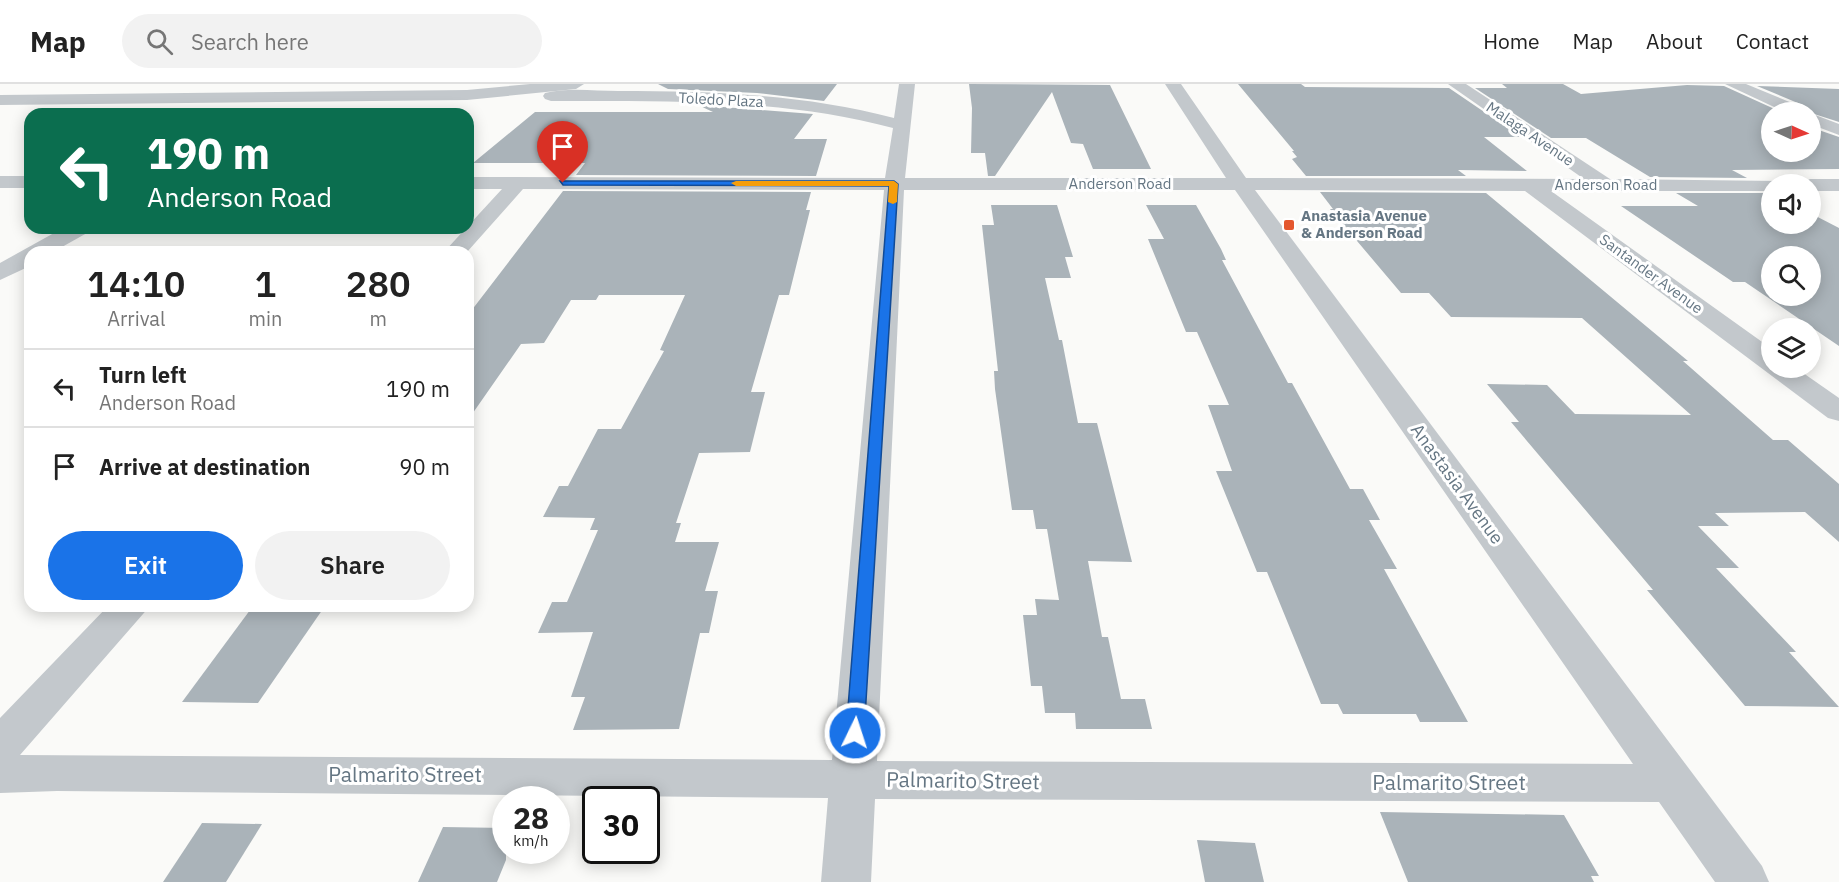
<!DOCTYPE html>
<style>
body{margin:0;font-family:"IBM Plex Sans",sans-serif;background:#f2f2f2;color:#222;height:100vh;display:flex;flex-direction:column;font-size:22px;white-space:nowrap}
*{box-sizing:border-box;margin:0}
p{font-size:20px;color:#767676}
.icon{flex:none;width:33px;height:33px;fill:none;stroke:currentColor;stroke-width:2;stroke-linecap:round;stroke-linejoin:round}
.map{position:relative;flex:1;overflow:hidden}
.details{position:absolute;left:24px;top:162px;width:450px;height:366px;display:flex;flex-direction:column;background:#fff;border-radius:18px;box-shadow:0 3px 15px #0003}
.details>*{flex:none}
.top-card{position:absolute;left:24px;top:24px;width:450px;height:126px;border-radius:18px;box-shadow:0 3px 15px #0003;background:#0b6e4f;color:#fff;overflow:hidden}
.needle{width:39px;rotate:93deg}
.controls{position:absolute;left:1761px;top:18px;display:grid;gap:12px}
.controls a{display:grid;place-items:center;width:60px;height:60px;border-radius:50%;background:#fff;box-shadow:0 3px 15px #0003;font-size:30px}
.speed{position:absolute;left:492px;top:702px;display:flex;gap:12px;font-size:30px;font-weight:700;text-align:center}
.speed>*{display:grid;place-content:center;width:78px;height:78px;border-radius:50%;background:#fff;box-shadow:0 3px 15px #0003;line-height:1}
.speed small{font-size:15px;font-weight:400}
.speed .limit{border:3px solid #111;border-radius:9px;background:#fff;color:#111}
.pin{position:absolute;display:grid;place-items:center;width:51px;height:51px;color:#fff;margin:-62px -26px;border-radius:50% 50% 50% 0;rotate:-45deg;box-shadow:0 0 6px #0007}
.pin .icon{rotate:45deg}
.me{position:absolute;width:66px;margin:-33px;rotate:4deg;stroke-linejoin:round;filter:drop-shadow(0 0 4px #0008)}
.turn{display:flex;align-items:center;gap:21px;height:126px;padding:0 24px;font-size:27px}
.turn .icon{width:78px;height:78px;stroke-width:2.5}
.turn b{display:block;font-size:42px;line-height:51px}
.eta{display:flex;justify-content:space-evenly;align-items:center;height:102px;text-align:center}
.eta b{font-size:36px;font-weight:600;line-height:42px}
.button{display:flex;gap:12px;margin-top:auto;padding:12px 24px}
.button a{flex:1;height:69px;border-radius:36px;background:#1a73e8;color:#fff;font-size:24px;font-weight:600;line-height:69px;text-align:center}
.button a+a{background:#f2f2f2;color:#222}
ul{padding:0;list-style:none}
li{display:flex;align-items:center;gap:18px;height:78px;padding:0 24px;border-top:2px solid #e0e0e0}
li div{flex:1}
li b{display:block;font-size:22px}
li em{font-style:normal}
header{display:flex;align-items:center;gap:36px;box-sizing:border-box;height:84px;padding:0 30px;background:#fff;border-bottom:2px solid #e0e0e0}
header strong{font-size:28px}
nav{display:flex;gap:33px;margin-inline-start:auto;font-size:21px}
.search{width:420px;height:54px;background:#f2f2f2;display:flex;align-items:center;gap:15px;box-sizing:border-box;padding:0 21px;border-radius:33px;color:#767676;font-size:22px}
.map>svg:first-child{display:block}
</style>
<header>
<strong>Map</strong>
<div class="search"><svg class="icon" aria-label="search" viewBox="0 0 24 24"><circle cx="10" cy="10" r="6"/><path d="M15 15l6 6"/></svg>Search here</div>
<nav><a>Home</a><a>Map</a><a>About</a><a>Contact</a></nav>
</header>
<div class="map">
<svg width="1839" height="798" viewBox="0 0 1839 798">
<rect width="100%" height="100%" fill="#fafaf8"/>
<!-- building -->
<g fill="#aab3b9" fill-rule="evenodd">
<path d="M 658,0 L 837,0 L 824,17 L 757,9 L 668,5 Z"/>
<path d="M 969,0 L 1110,1 L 1151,85 L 1093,85 L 1083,60 L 1071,59 L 1052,8 L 995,92 L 988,92 L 985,69 L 971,69 L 972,24 Z"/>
<path d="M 1238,0 L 1301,0 L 1305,3 L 1449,4 L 1521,53 L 1484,53 L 1527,87 L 1458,86 L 1466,92 L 1306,92 L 1292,75 L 1297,73 L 1292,67 L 1294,67 Z"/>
<path d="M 1502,0 L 1563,0 L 1581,10 L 1687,1 L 1724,2 L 1781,28 L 1772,28 L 1772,68 L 1810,68 L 1810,43 L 1839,53 L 1839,85 L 1732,86 L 1747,94 L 1650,93 L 1586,54 L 1551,54 L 1475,4 L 1507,4 Z"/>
<path d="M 1757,2 L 1839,5 L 1839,38 L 1808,28 L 1805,22 Z"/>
<path d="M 698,21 L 813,30 L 794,55 L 827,55 L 816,92 L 576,91 L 585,79 L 473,79 L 535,28 L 713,28 Z"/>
<path d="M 563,107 L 811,108 L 806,126 L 810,126 L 789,211 L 779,211 L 751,308 L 765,308 L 750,368 L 699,369 L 676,439 L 681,439 L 675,458 L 719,458 L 705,507 L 718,507 L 709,549 L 700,549 L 679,645 L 573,646 L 585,613 L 571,613 L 593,548 L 538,549 L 552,518 L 567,518 L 598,446 L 590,446 L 595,434 L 543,433 L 559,402 L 568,402 L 598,345 L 621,345 L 664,267 L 660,266 L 685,211 L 599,211 L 596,216 L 571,216 L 544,259 L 521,260 L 468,336 L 468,231 Z"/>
<path d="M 1320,108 L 1486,109 L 1688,277 L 1683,277 L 1773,356 L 1788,356 L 1839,400 L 1839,458 L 1805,428 L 1715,429 L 1729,442 L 1698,442 L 1739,484 L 1716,484 L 1796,568 L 1789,568 L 1839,623 L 1745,622 L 1647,506 L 1653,506 L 1511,338 L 1519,338 L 1487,300 L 1547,301 L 1575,330 L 1691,331 L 1582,234 L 1451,233 L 1429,209 L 1401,209 L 1330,125 L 1333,125 Z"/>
<path d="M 1676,109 L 1772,109 L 1772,140 L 1810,140 L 1810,129 L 1839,144 L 1839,262 L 1745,198 L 1733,198 L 1621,122 L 1698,122 ZM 1772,172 L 1810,172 L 1810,212 L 1772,212 Z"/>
<path d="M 991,121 L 1057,121 L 1073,173 L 1065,173 L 1071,194 L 1045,194 L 1059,256 L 1062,256 L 1078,339 L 1097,339 L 1132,478 L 1088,477 L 1102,553 L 1108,553 L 1121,615 L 1145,615 L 1152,645 L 1076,645 L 1075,629 L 1045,629 L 1042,602 L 1031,602 L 1023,531 L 1037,531 L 1035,515 L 1059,516 L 1047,445 L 1036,445 L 1033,426 L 1012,426 L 995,305 L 994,287 L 998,287 L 982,141 L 994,141 Z"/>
<path d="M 1146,121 L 1196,121 L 1221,165 L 1226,176 L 1222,176 L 1288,299 L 1292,299 L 1350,405 L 1363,405 L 1380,436 L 1369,436 L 1397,485 L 1384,485 L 1468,638 L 1420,638 L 1416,630 L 1343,630 L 1338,620 L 1321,620 L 1267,488 L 1257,488 L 1216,387 L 1232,387 L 1208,321 L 1229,321 L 1197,248 L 1186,248 L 1148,155 L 1164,155 Z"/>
<path d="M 253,522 L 325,522 L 258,619 L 182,618 Z"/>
<path d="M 1380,728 L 1564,731 L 1599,792 L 1591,792 L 1594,798 L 1408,798 Z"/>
<path d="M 202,739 L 262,740 L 226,798 L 163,798 Z"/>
<path d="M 443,743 L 506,744 L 506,776 L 497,798 L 418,798 Z"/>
<path d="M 1197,756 L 1255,759 L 1264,798 L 1205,798 Z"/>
</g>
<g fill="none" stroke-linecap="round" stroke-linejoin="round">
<!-- minor -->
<g fill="#c3c8cc" fill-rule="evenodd">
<path d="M 530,0 L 584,0 L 576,5 L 467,16 L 0,21 L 0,11 L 467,6 Z"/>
<path d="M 899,0 L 915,0 L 905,94 L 1226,94 L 1165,0 L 1181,0 L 1246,94 L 1584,95 L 1448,0 L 1466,0 L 1610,95 L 1779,97 L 1782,100 L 1772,100 L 1772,107 L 1551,107 L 1772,265 L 1772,284 L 1796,284 L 1839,314 L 1839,337 L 1828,334 L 1525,107 L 1255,106 L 1762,782 L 1769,798 L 1715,798 L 1659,718 L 875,715 L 871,798 L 821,798 L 828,714 L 57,707 L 0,709 L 0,634 L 108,522 L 150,522 L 20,671 L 832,676 L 884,106 L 523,105 L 467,168 L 444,168 L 502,105 L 468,105 L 468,93 L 885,94 L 893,44 C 781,14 666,17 551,17 L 545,15 L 543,12 L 545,9 C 568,3 595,7 618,7 C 711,7 804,10 894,34 ZM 904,106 L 1235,106 L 1633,680 L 877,677 Z"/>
<path d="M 1725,0 L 1746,0 L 1804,24 L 1806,28 L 1785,28 Z"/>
<path d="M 1810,29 L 1839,40 L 1839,51 L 1810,40 Z"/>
<rect x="0" y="92" width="30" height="12"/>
<path d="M 1810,95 L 1839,95 L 1839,107 L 1810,107 L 1810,100 L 1800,100 Z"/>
<path d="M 63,144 L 90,144 L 87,149 L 53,168 L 30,168 L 30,182 L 0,196 L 0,179 Z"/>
</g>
</g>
<!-- route -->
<path fill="#1a73e8" stroke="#114b97" stroke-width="1.5" d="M 560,97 L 894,97 L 898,100 L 864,649 L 862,654 L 849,654 L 846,649 L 889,102 L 563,101 Z"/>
<!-- slow -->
<path fill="#f59e0b" d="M 894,97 L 898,100 L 897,118 L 893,120 L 888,118 L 889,102 L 736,102 L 731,99 L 736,97 Z"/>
<!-- markers -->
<rect fill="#e4572e" stroke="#fff" stroke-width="2" x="1283" y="135" width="12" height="12" rx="3"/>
<g text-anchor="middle" stroke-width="6" stroke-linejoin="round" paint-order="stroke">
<!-- far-street labels -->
<g font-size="15" fill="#657683" stroke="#fff">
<text transform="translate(721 16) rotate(3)" y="5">Toledo Plaza</text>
<text transform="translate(1530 50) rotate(34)" y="5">Malaga Avenue</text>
<text x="1120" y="105">Anderson Road</text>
<text x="1606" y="106">Anderson Road</text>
<text transform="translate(1651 190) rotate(36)" y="5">Santander Avenue</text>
</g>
<!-- far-poi labels -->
<g font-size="15" font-weight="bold" fill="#657683" stroke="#fff" text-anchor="start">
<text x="1301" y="137">Anastasia Avenue<tspan x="1301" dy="17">&amp; Anderson Road</tspan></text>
</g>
<!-- street labels -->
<g font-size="18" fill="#657683" stroke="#fff">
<text transform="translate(1457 400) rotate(54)" y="6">Anastasia Avenue</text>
</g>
<!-- near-street labels -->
<g font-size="21" fill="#657683" stroke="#fff">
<text x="405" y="698">Palmarito Street</text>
<text transform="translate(963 697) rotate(1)" y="7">Palmarito Street</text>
<text x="1449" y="706">Palmarito Street</text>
</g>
</g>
</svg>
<div class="controls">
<a><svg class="needle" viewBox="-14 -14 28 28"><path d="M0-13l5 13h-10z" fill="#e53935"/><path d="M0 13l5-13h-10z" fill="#767676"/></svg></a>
<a><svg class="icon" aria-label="sound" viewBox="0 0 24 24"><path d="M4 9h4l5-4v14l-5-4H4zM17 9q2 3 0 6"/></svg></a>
<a><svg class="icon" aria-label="search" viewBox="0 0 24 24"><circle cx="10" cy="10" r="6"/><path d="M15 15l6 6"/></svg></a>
<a><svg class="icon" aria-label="layers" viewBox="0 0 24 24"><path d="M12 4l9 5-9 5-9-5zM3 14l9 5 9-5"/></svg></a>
</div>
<div class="speed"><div>28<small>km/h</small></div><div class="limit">30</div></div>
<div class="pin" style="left:563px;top:99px;background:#d93025"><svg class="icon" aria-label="arrive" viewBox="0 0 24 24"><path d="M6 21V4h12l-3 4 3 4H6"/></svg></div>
<svg class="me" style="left:855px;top:649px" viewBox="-20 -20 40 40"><circle r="17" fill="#1a73e8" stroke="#fff" stroke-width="3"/><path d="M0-11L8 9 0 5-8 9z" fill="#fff"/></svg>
<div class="top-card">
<div class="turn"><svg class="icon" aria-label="left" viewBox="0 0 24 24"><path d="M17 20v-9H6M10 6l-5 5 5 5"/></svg><div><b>190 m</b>Anderson Road</div></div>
</div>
<section class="details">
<div class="eta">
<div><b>14:10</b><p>Arrival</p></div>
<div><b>1</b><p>min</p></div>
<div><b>280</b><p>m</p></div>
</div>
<ul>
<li><svg class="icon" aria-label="left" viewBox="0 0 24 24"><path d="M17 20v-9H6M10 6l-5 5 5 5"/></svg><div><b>Turn left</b><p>Anderson Road</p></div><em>190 m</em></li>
<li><svg class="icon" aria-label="arrive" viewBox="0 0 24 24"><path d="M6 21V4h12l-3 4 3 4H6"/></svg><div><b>Arrive at destination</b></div><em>90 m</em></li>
</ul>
<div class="button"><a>Exit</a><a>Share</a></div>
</section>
</div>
